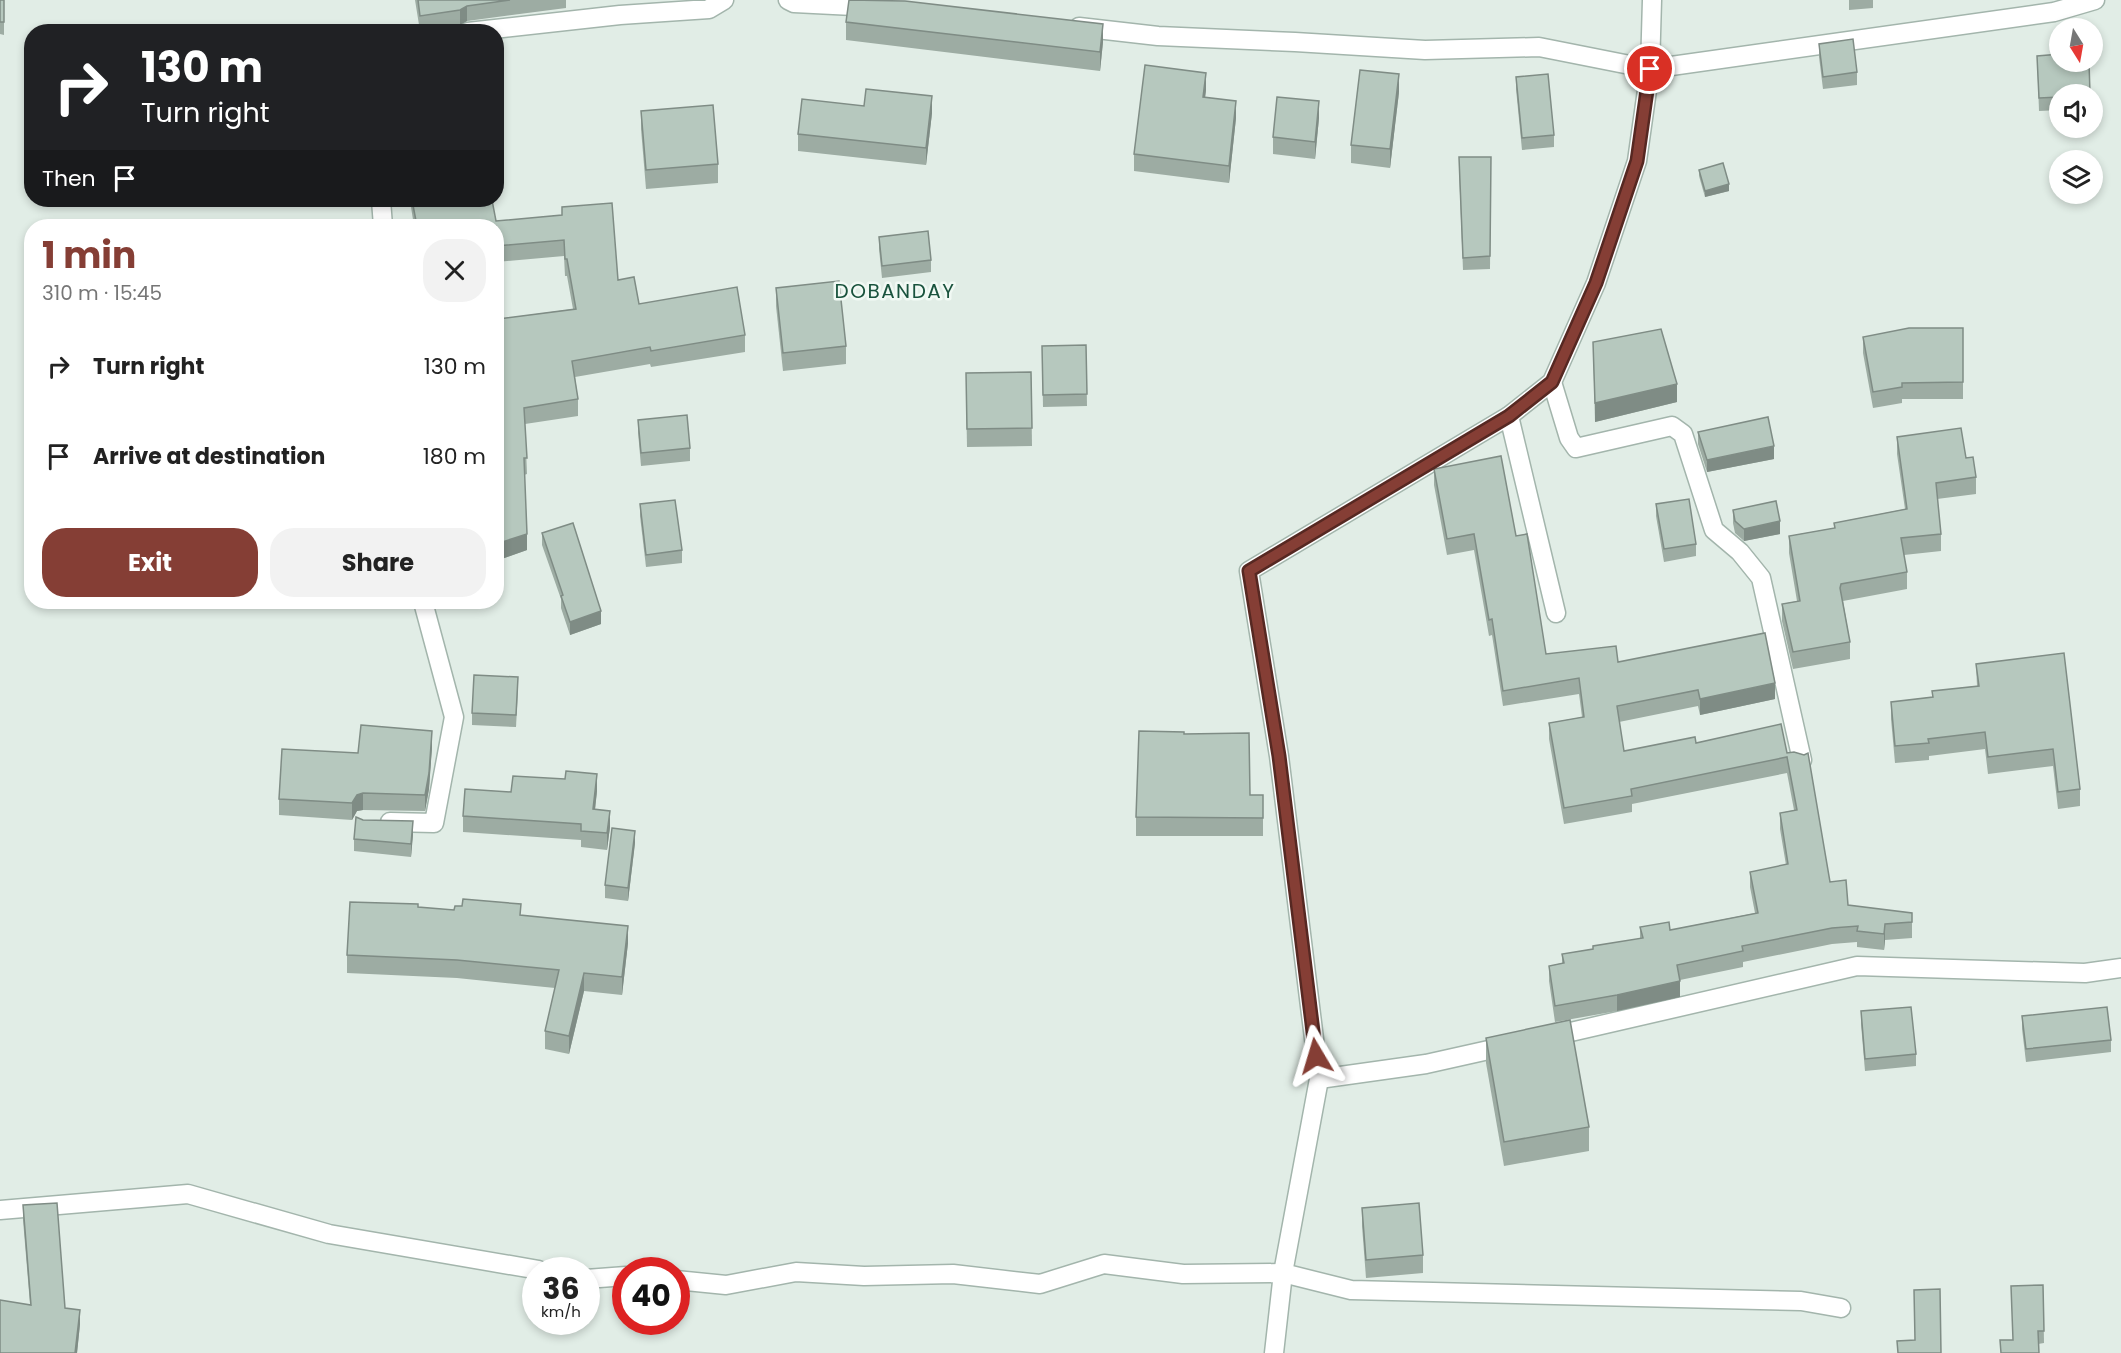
<!DOCTYPE html>
<meta charset="utf-8">
<style>
body{margin:0;font-family:Poppins,sans-serif;background:#f2f2f2;color:#222;height:100vh;display:flex;flex-direction:column;font-size:22px;white-space:nowrap}
*{box-sizing:border-box;margin:0}
p{font-size:20px;color:#767676}
.icon{flex:none;width:33px;height:33px;fill:none;stroke:currentColor;stroke-width:2;stroke-linecap:round;stroke-linejoin:round}
.map{position:relative;flex:1;overflow:hidden}
.side{position:absolute;left:24px;top:219px;width:480px;height:390px;display:flex;flex-direction:column;background:#fff;border-radius:24px;box-shadow:0 3px 9px #0003}
.side>*{flex:none}
.top-card{position:absolute;left:24px;top:24px;width:480px;height:183px;border-radius:24px;box-shadow:0 3px 9px #0003;background:#202124;color:#fff;overflow:hidden}
.needle{width:39px;rotate:169deg}
.fabs{position:absolute;left:2049px;top:18px;display:grid;gap:12px}
.fabs a{display:grid;place-items:center;width:54px;height:54px;border-radius:50%;background:#fff;box-shadow:0 3px 9px #0003;font-size:30px}
.speed{position:absolute;left:522px;top:1257px;display:flex;gap:12px;font-size:30px;font-weight:700;text-align:center}
.speed>*{display:grid;place-content:center;width:78px;height:78px;border-radius:50%;background:#fff;box-shadow:0 3px 9px #0003;line-height:1}
.speed small{font-size:15px;font-weight:400}
.speed .limit{border:9px solid #d22;background:#fff;color:#111}
.pin{position:absolute;display:grid;place-items:center;width:51px;height:51px;color:#fff;margin:-26px;border:3px solid #fff;border-radius:50%;box-shadow:0 2px 6px #0007}
.me{position:absolute;width:66px;margin:-33px;rotate:353deg;stroke-linejoin:round;filter:drop-shadow(0 0 4px #0008)}
.turn{display:flex;align-items:center;gap:21px;height:126px;padding:0 18px;font-size:27px}
.turn .icon{width:78px;height:78px;stroke-width:2.5}
.turn b{display:block;font-size:42px;line-height:51px}
.then{display:flex;align-items:center;height:57px;padding:0 18px;background:#0003;gap:12px;font-size:22px}
.round{display:grid;place-items:center;flex:none;width:63px;height:63px;border-radius:24px;background:#f2f2f2}
.summary{display:flex;align-items:center;justify-content:space-between;height:102px;padding:0 18px}
h1{font-size:36px;font-weight:700;line-height:45px;color:#853e35}
.cta{display:flex;gap:12px;margin-top:auto;padding:12px 18px}
.cta a{flex:1;height:69px;border-radius:24px;background:#853e35;color:#fff;font-size:24px;font-weight:700;line-height:69px;text-align:center}
.cta a+a{background:#f2f2f2;color:#222}
ul{padding:0;list-style:none}
li{display:flex;align-items:center;gap:18px;height:90px;padding:0 18px}
li div{flex:1}
li b{display:block;font-size:22px}
li em{font-style:normal}
.map>svg:first-child{display:block}
</style>
<div class="map">
<svg width="2121" height="1353" viewBox="0 0 2121 1353">
<rect width="100%" height="100%" fill="#e1ede6"/>
<g fill="none" stroke-linecap="round" stroke-linejoin="round">
<defs>
<g id="minor">
<path d="M 788,0 L 794,3 L 873,7"/>
<path d="M 1079,27 L 1158,36 L 1295,42 L 1425,50 L 1539,47 L 1650,69 L 2054,12 L 2095,0"/>
<path d="M 468,32 L 620,15 L 709,9 L 724,0"/>
<path d="M 381,200 L 383,226"/>
<path d="M 1552,382 L 1569,438 L 1576,448 L 1672,426 L 1683,434 L 1714,530 L 1740,552 L 1761,578 L 1802,760"/>
<path d="M 1509,416 L 1556,613"/>
<path d="M 390,822 L 434,823 L 454,717 L 423,602"/>
<path d="M 1549,1037 L 1857,966 L 2085,973 L 2121,968"/>
<path d="M 1319,1079 L 1426,1064 L 1511,1045"/>
<path d="M 0,1210 L 188,1194 L 329,1234 L 539,1270"/>
<path d="M 586,1279 L 626,1276"/>
<path d="M 676,1280 L 726,1285 L 796,1272 L 864,1276 L 953,1274 L 1040,1284 L 1104,1264 L 1183,1274 L 1283,1273 L 1351,1290 L 1801,1301 L 1841,1308"/>
<path d="M 1274,1353 L 1283,1273 L 1319,1079 L 1279,756 L 1249,571 L 1509,416 L 1552,382 L 1596,283 L 1637,161 L 1650,69 L 1652,0"/>
</g>
</defs>
<!-- minor casing -->
<use href="#minor" stroke="#a3b5ac" stroke-width="21"/>
<!-- minor -->
<use href="#minor" stroke="#fff" stroke-width="18"/>
</g>
<!-- wall -->
<g fill="#9daca3">
<path d="M 0,0 L 4,0 L 4,35 L 0,34 Z"/>
<path d="M 415,0 L 566,0 L 566,8 L 467,21 L 460,25 L 420,31 Z"/>
<path d="M 1849,0 L 1873,0 L 1873,8 L 1849,10 Z"/>
<path d="M 846,22 L 1103,42 L 1100,71 L 846,40 Z"/>
<path d="M 1819,44 L 1857,72 L 1857,85 L 1823,89 L 1819,57 Z"/>
<path d="M 2037,56 L 2060,94 L 2060,110 L 2039,111 Z"/>
<path d="M 1516,77 L 1554,135 L 1554,147 L 1522,150 L 1516,89 Z"/>
<path d="M 1206,90 L 1205,97 L 1236,118 L 1229,183 L 1134,171 L 1134,154 Z"/>
<path d="M 1399,92 L 1390,168 L 1351,163 L 1351,145 Z"/>
<path d="M 864,106 L 932,113 L 926,165 L 798,151 L 798,134 Z"/>
<path d="M 641,111 L 718,164 L 718,183 L 646,189 L 641,129 Z"/>
<path d="M 1319,118 L 1315,159 L 1273,154 L 1273,137 Z"/>
<path d="M 1491,157 L 1490,269 L 1463,270 L 1459,170 Z"/>
<path d="M 1699,170 L 1729,191 L 1705,197 L 1699,176 Z"/>
<path d="M 411,200 L 496,221 L 562,215 L 562,207 L 618,280 L 639,304 L 745,335 L 745,352 L 651,367 L 650,364 L 575,377 L 578,399 L 578,416 L 525,424 L 527,474 L 524,475 L 527,550 L 496,561 L 496,304 L 498,319 L 573,309 L 567,276 L 565,276 L 564,256 L 496,262 L 496,226 L 414,226 L 411,207 Z"/>
<path d="M 879,237 L 931,260 L 931,272 L 882,278 L 879,249 Z"/>
<path d="M 776,288 L 846,346 L 846,364 L 783,371 L 776,306 Z"/>
<path d="M 1963,328 L 1963,399 L 1902,399 L 1902,403 L 1873,408 L 1863,353 L 1863,337 Z"/>
<path d="M 1593,342 L 1677,402 L 1595,422 Z"/>
<path d="M 1086,345 L 1087,406 L 1043,407 L 1042,346 Z"/>
<path d="M 1031,372 L 1032,446 L 967,447 L 966,392 Z"/>
<path d="M 638,420 L 690,448 L 690,461 L 641,466 L 638,432 Z"/>
<path d="M 1698,432 L 1774,459 L 1707,472 L 1698,444 Z"/>
<path d="M 1897,437 L 1966,458 L 1976,477 L 1976,494 L 1937,499 L 1941,534 L 1941,551 L 1904,555 L 1907,572 L 1907,589 L 1843,601 L 1850,642 L 1850,659 L 1793,669 L 1782,621 L 1782,604 L 1797,601 L 1789,553 L 1789,536 L 1834,528 L 1834,523 L 1905,509 L 1897,454 Z"/>
<path d="M 1434,469 L 1516,536 L 1546,654 L 1618,662 L 1775,699 L 1700,715 L 1698,706 L 1619,722 L 1624,751 L 1696,743 L 1787,753 L 1830,882 L 1848,905 L 1912,913 L 1912,938 L 1885,940 L 1884,950 L 1857,947 L 1857,942 L 1832,944 L 1743,962 L 1743,967 L 1680,980 L 1680,997 L 1617,1011 L 1555,1022 L 1549,981 L 1549,966 L 1562,963 L 1562,954 L 1593,949 L 1640,939 L 1640,927 L 1670,930 L 1755,913 L 1750,887 L 1750,872 L 1786,865 L 1780,829 L 1780,813 L 1794,810 L 1787,773 L 1632,804 L 1632,812 L 1564,824 L 1549,739 L 1549,723 L 1582,717 L 1579,694 L 1503,706 L 1492,635 L 1489,636 L 1474,550 L 1447,555 L 1434,485 Z"/>
<path d="M 640,504 L 682,550 L 682,563 L 646,567 L 640,516 Z"/>
<path d="M 1656,504 L 1696,544 L 1696,556 L 1664,562 L 1656,516 Z"/>
<path d="M 1733,510 L 1780,534 L 1744,541 L 1735,533 L 1733,523 Z"/>
<path d="M 542,533 L 601,624 L 570,635 L 561,608 L 561,599 L 542,545 Z"/>
<path d="M 2064,653 L 2080,789 L 2080,806 L 2058,809 L 2053,766 L 1988,774 L 1985,749 L 1929,756 L 1929,760 L 1895,763 L 1891,719 L 1891,702 L 1932,697 L 1932,691 L 1977,686 L 1976,664 Z"/>
<path d="M 518,690 L 516,727 L 472,725 L 472,713 Z"/>
<path d="M 1184,734 L 1250,795 L 1263,795 L 1263,836 L 1136,836 L 1136,817 Z"/>
<path d="M 432,747 L 429,789 L 425,811 L 363,810 L 357,811 L 352,820 L 279,815 L 279,799 L 358,753 Z"/>
<path d="M 597,791 L 595,810 L 610,827 L 607,850 L 581,847 L 581,840 L 463,832 L 463,816 L 511,792 Z"/>
<path d="M 363,820 L 413,834 L 411,857 L 354,851 L 354,839 Z"/>
<path d="M 635,843 L 628,901 L 605,898 L 605,885 Z"/>
<path d="M 418,907 L 521,915 L 628,943 L 622,995 L 584,991 L 569,1054 L 545,1049 L 545,1031 L 555,988 L 457,978 L 347,973 L 347,955 Z"/>
<path d="M 1861,1011 L 1916,1054 L 1916,1066 L 1865,1071 L 1861,1024 Z"/>
<path d="M 2022,1016 L 2111,1040 L 2111,1052 L 2026,1062 L 2022,1029 Z"/>
<path d="M 1486,1038 L 1589,1127 L 1589,1151 L 1504,1166 L 1486,1063 Z"/>
<path d="M 23,1205 L 65,1308 L 80,1324 L 77,1353 L 0,1353 L 30,1304 L 23,1220 Z"/>
<path d="M 1362,1208 L 1423,1255 L 1423,1273 L 1366,1278 L 1362,1226 Z"/>
<path d="M 2043,1285 L 2044,1343 L 2038,1344 L 2013,1340 Z"/>
</g>
<!-- shaded-wall -->
<g fill="#7f8c85">
<path d="M 467,6 L 467,21 L 460,25 L 460,10 Z"/>
<path d="M 1103,24 L 1103,42 L 1100,71 L 1100,52 Z"/>
<path d="M 1206,73 L 1206,90 L 1203,114 L 1203,97 Z"/>
<path d="M 1399,74 L 1399,92 L 1390,168 L 1390,149 Z"/>
<path d="M 932,96 L 932,113 L 926,165 L 926,148 Z"/>
<path d="M 1236,101 L 1236,118 L 1229,183 L 1229,166 Z"/>
<path d="M 1319,101 L 1319,118 L 1315,159 L 1315,142 Z"/>
<path d="M 1729,184 L 1729,191 L 1705,197 L 1705,191 Z"/>
<path d="M 1677,384 L 1677,402 L 1595,422 L 1595,403 Z"/>
<path d="M 1774,446 L 1774,459 L 1707,472 L 1707,460 Z"/>
<path d="M 1780,521 L 1780,534 L 1744,541 L 1744,529 Z"/>
<path d="M 527,534 L 527,550 L 496,561 L 496,544 Z"/>
<path d="M 601,611 L 601,624 L 570,635 L 570,622 Z"/>
<path d="M 1775,683 L 1775,699 L 1700,715 L 1700,699 Z"/>
<path d="M 432,731 L 432,747 L 429,789 L 425,811 L 425,795 Z"/>
<path d="M 597,774 L 597,791 L 593,826 L 593,809 Z"/>
<path d="M 363,793 L 363,810 L 357,811 L 352,820 L 352,803 L 357,795 Z"/>
<path d="M 610,811 L 610,827 L 607,850 L 607,833 Z"/>
<path d="M 413,821 L 413,834 L 411,857 L 411,844 Z"/>
<path d="M 635,831 L 635,843 L 628,901 L 628,888 Z"/>
<path d="M 1885,924 L 1885,940 L 1884,950 L 1884,934 Z"/>
<path d="M 628,926 L 628,943 L 622,995 L 622,977 Z"/>
<path d="M 584,973 L 584,991 L 569,1054 L 569,1036 Z"/>
<path d="M 1680,981 L 1680,997 L 1617,1011 L 1617,995 Z"/>
<path d="M 80,1310 L 80,1324 L 77,1353 L 75,1353 Z"/>
</g>
<!-- building -->
<g fill="#b6c8be" stroke="#7f8c85" stroke-width="1.5">
<rect x="0" y="0" width="4" height="22"/>
<path d="M 418,0 L 510,0 L 467,6 L 460,10 L 420,16 Z"/>
<path d="M 849,0 L 905,1 L 1103,24 L 1100,52 L 846,22 Z"/>
<path d="M 1853,39 L 1857,72 L 1823,77 L 1819,44 Z"/>
<path d="M 2060,54 L 2060,62 L 2089,62 L 2090,94 L 2060,94 L 2060,97 L 2039,98 L 2037,56 Z"/>
<path d="M 1145,65 L 1206,73 L 1203,97 L 1236,101 L 1229,166 L 1134,154 Z"/>
<path d="M 1360,70 L 1399,74 L 1390,149 L 1351,145 Z"/>
<path d="M 1548,74 L 1554,135 L 1522,138 L 1516,77 Z"/>
<path d="M 866,89 L 932,96 L 926,148 L 798,134 L 802,99 L 864,106 Z"/>
<path d="M 1277,97 L 1319,101 L 1315,142 L 1273,137 Z"/>
<path d="M 713,105 L 718,164 L 646,170 L 641,111 Z"/>
<path d="M 1459,157 L 1491,157 L 1490,256 L 1463,258 Z"/>
<path d="M 1723,163 L 1729,184 L 1705,191 L 1699,170 Z"/>
<path d="M 412,200 L 492,200 L 496,221 L 562,215 L 562,207 L 612,203 L 618,280 L 634,277 L 639,304 L 737,287 L 745,335 L 651,351 L 650,347 L 572,361 L 578,399 L 524,408 L 527,458 L 524,458 L 527,534 L 496,544 L 496,304 L 498,319 L 576,309 L 567,259 L 565,259 L 564,240 L 496,246 L 496,226 L 417,226 Z"/>
<path d="M 928,231 L 931,260 L 882,266 L 879,237 Z"/>
<path d="M 839,281 L 846,346 L 783,353 L 776,288 Z"/>
<path d="M 1909,328 L 1963,328 L 1963,382 L 1902,383 L 1902,387 L 1873,392 L 1863,337 Z"/>
<path d="M 1661,329 L 1677,384 L 1595,403 L 1593,342 Z"/>
<path d="M 1086,345 L 1087,394 L 1043,395 L 1042,346 Z"/>
<path d="M 1031,372 L 1032,428 L 967,429 L 966,373 Z"/>
<path d="M 687,415 L 690,448 L 641,453 L 638,420 Z"/>
<path d="M 1768,417 L 1774,446 L 1707,460 L 1698,432 Z"/>
<path d="M 1961,428 L 1966,458 L 1973,457 L 1976,477 L 1936,483 L 1941,534 L 1901,538 L 1907,572 L 1841,584 L 1840,588 L 1850,642 L 1793,652 L 1782,604 L 1800,601 L 1789,536 L 1835,528 L 1834,523 L 1907,509 L 1897,437 Z"/>
<path d="M 1501,456 L 1516,536 L 1527,534 L 1546,654 L 1616,646 L 1618,662 L 1765,633 L 1775,683 L 1700,699 L 1698,690 L 1617,706 L 1624,751 L 1695,737 L 1696,743 L 1781,724 L 1787,753 L 1794,752 L 1804,755 L 1808,753 L 1830,882 L 1846,880 L 1848,905 L 1912,913 L 1912,922 L 1885,924 L 1884,934 L 1857,931 L 1858,926 L 1832,928 L 1742,946 L 1743,951 L 1677,965 L 1680,981 L 1617,995 L 1555,1006 L 1549,966 L 1564,963 L 1562,954 L 1593,949 L 1593,946 L 1643,938 L 1640,927 L 1669,922 L 1670,930 L 1758,913 L 1750,872 L 1788,864 L 1780,813 L 1797,810 L 1787,757 L 1631,789 L 1632,796 L 1564,808 L 1549,723 L 1584,717 L 1579,678 L 1503,691 L 1492,619 L 1489,620 L 1474,534 L 1447,539 L 1434,469 Z"/>
<path d="M 1689,499 L 1696,544 L 1664,549 L 1656,504 Z"/>
<path d="M 675,500 L 682,550 L 646,555 L 640,504 Z"/>
<path d="M 1776,501 L 1780,521 L 1744,529 L 1735,521 L 1733,510 Z"/>
<path d="M 573,523 L 601,611 L 570,622 L 561,596 L 563,595 L 542,533 Z"/>
<path d="M 2064,653 L 2080,789 L 2058,792 L 2053,749 L 1988,757 L 1985,732 L 1928,739 L 1929,743 L 1895,746 L 1891,702 L 1933,697 L 1932,691 L 1979,686 L 1976,664 Z"/>
<path d="M 474,675 L 518,677 L 516,715 L 472,713 Z"/>
<path d="M 361,725 L 432,731 L 429,773 L 425,795 L 363,793 L 357,795 L 352,803 L 279,799 L 282,749 L 358,753 Z"/>
<path d="M 1139,731 L 1184,732 L 1184,734 L 1249,733 L 1250,795 L 1263,795 L 1263,818 L 1136,817 Z"/>
<path d="M 566,771 L 597,774 L 593,809 L 610,811 L 607,833 L 581,831 L 581,824 L 463,816 L 465,789 L 511,792 L 513,776 L 565,779 Z"/>
<path d="M 356,817 L 363,820 L 413,821 L 411,844 L 354,839 Z"/>
<path d="M 612,828 L 635,831 L 628,888 L 605,885 Z"/>
<path d="M 463,899 L 521,904 L 520,915 L 628,926 L 622,977 L 584,973 L 569,1036 L 545,1031 L 559,970 L 457,960 L 347,955 L 350,902 L 418,904 L 418,907 L 454,910 L 455,906 L 462,906 Z"/>
<path d="M 1911,1007 L 1916,1054 L 1865,1059 L 1861,1011 Z"/>
<path d="M 2107,1007 L 2111,1040 L 2026,1049 L 2022,1016 Z"/>
<path d="M 1570,1020 L 1589,1127 L 1504,1142 L 1486,1038 Z"/>
<path d="M 57,1203 L 65,1308 L 80,1310 L 75,1353 L 0,1353 L 0,1300 L 31,1305 L 23,1205 Z"/>
<path d="M 1419,1203 L 1423,1255 L 1366,1260 L 1362,1208 Z"/>
<path d="M 2043,1285 L 2044,1331 L 2038,1331 L 2039,1353 L 2001,1353 L 2000,1340 L 2013,1340 L 2011,1286 Z"/>
<path d="M 1940,1289 L 1941,1353 L 1898,1353 L 1897,1341 L 1915,1340 L 1914,1290 Z"/>
</g>
<g fill="none" stroke-linecap="round" stroke-linejoin="round">
<defs>
<path id="route" d="M 1316,1056 L 1279,756 L 1249,571 L 1509,416 L 1552,382 L 1596,283 L 1637,161 L 1650,69"/>
</defs>
<!-- route casing -->
<use href="#route" stroke="#562822" stroke-width="15"/>
<!-- route -->
<use href="#route" stroke="#853e35" stroke-width="10"/>
</g>
<g text-anchor="middle" stroke-width="5" stroke-linejoin="round" paint-order="stroke">
<!-- quarter labels -->
<g font-size="20" letter-spacing="1.5" fill="#19533d" stroke="#f1f9f4">
<text x="895" y="298">DOBANDAY</text>
</g>
</g>
</svg>
<div class="fabs">
<a><svg class="needle" viewBox="-14 -14 28 28"><path d="M0-13l5 13h-10z" fill="#e53935"/><path d="M0 13l5-13h-10z" fill="#767676"/></svg></a>
<a><svg class="icon" aria-label="sound" viewBox="0 0 24 24"><path d="M4 9h4l5-4v14l-5-4H4zM17 9q2 3 0 6"/></svg></a>
<a><svg class="icon" aria-label="layers" viewBox="0 0 24 24"><path d="M12 4l9 5-9 5-9-5zM3 14l9 5 9-5"/></svg></a>
</div>
<div class="speed"><div>36<small>km/h</small></div><div class="limit">40</div></div>
<div class="pin" style="left:1650px;top:69px;background:#d93025"><svg class="icon" aria-label="arrive" viewBox="0 0 24 24"><path d="M6 21V4h12l-3 4 3 4H6"/></svg></div>
<svg class="me" style="left:1316px;top:1056px" viewBox="-20 -20 40 40"><path d="M0-17L14 15 0 8-14 15z" fill="#853e35" stroke="#fff" stroke-width="4"/></svg>
<div class="top-card">
<div class="turn"><svg class="icon" aria-label="right" viewBox="0 0 24 24"><path d="M7 20v-9h11M14 6l5 5-5 5"/></svg><div><b>130 m</b>Turn right</div></div>
<div class="then">Then<svg class="icon" aria-label="arrive" viewBox="0 0 24 24"><path d="M6 21V4h12l-3 4 3 4H6"/></svg></div>
</div>
<section class="side">
<div class="summary"><div><h1>1 min</h1><p>310 m · 15:45</p></div><a class="round"><svg class="icon" aria-label="close" viewBox="0 0 24 24"><path d="M6 6l12 12M18 6L6 18"/></svg></a></div>
<ul>
<li><svg class="icon" aria-label="right" viewBox="0 0 24 24"><path d="M7 20v-9h11M14 6l5 5-5 5"/></svg><div><b>Turn right</b></div><em>130 m</em></li>
<li><svg class="icon" aria-label="arrive" viewBox="0 0 24 24"><path d="M6 21V4h12l-3 4 3 4H6"/></svg><div><b>Arrive at destination</b></div><em>180 m</em></li>
</ul>
<div class="cta"><a>Exit</a><a>Share</a></div>
</section>
</div>
